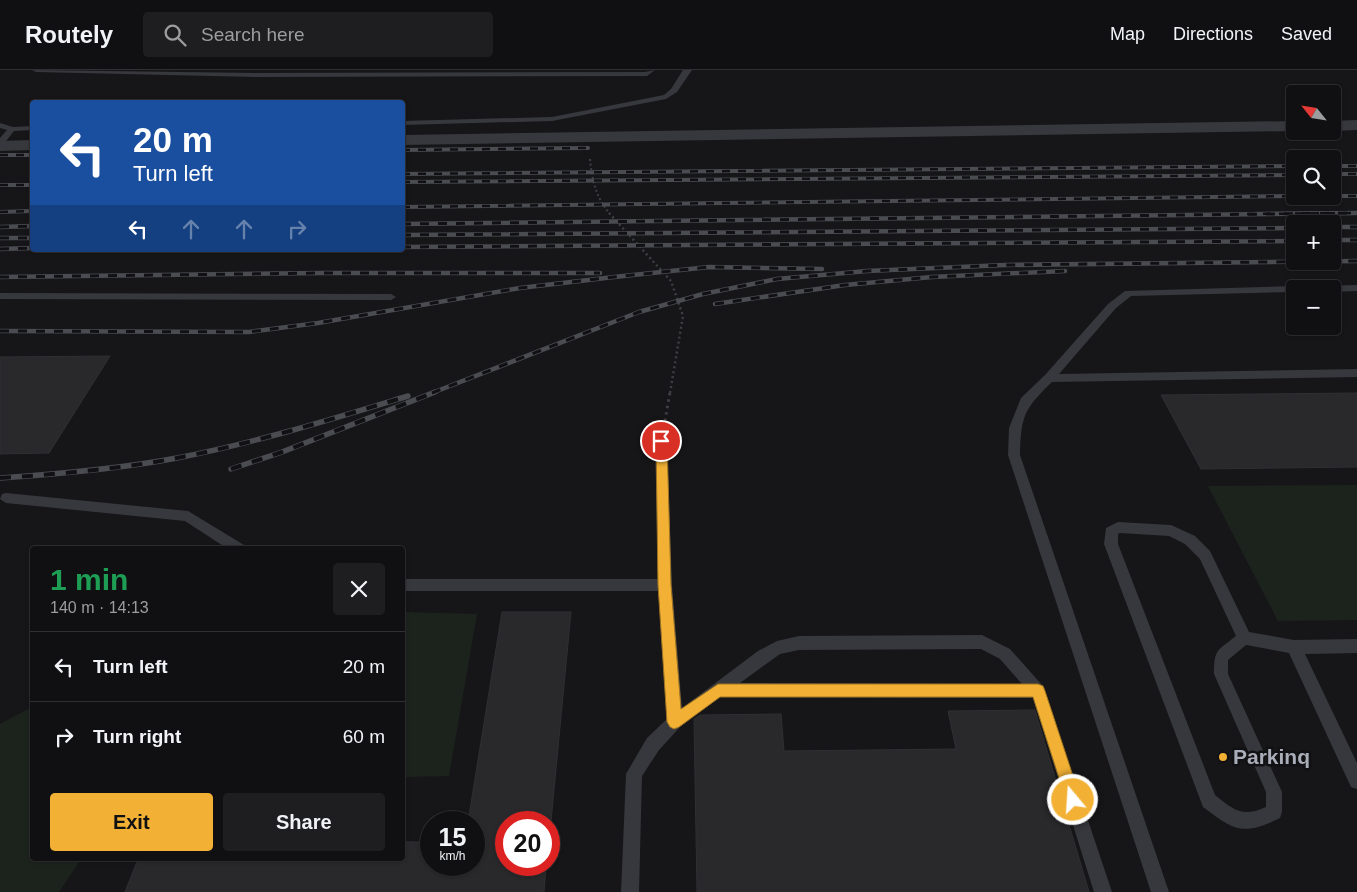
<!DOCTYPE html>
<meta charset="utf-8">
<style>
body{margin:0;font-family:Arial,sans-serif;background:#1e1e20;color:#f1f3f6;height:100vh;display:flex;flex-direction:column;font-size:19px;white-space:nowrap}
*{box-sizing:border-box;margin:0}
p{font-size:16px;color:#9c9d9f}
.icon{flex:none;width:28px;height:28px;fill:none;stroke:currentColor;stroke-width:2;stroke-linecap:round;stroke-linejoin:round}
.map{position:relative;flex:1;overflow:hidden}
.drawer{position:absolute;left:30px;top:476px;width:375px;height:315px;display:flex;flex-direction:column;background:#101012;border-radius:5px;box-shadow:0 1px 4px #0004,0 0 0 1px #303032}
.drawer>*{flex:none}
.banner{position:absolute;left:30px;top:30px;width:375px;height:152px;border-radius:5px;box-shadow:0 1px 4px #0004,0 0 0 1px #303032;background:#1a4fa0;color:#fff;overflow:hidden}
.needle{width:32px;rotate:300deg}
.tools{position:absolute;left:1286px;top:15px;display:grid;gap:10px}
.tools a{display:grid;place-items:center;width:55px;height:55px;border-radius:5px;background:#101012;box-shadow:0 1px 4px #0004,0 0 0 1px #303032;font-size:25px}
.speed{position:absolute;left:420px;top:741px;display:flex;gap:10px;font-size:25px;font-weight:700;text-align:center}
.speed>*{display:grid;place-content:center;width:65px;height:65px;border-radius:50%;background:#101012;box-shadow:0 1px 4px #0004,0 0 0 1px #303032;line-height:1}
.speed small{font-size:12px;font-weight:400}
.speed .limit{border:8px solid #d22;background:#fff;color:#111}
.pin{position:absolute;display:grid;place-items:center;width:42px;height:42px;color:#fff;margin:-21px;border:2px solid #fff;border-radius:50%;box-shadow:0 1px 5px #0007}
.me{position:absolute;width:55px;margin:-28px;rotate:342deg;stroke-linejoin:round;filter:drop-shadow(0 0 4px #0008)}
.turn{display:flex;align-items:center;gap:18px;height:105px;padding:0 20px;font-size:22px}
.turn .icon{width:65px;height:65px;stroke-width:2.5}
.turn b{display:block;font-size:35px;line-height:42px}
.lanes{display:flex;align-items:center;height:48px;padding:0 20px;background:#0003;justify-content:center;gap:25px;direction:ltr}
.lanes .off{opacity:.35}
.round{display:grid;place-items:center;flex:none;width:52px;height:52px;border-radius:5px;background:#1e1e20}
.head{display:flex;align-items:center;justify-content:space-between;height:85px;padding:0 20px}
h1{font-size:30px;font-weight:800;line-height:38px;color:#1e9e55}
.cta{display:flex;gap:10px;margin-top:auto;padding:10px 20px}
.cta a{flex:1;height:58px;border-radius:5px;background:#f2b134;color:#111;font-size:20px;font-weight:800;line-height:58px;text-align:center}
.cta a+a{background:#1e1e20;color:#f1f3f6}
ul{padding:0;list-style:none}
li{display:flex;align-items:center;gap:15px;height:70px;padding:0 20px;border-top:1px solid #303032}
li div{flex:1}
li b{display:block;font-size:19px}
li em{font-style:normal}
header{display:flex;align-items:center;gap:30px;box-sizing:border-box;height:70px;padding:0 25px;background:#101012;border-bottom:1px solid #303032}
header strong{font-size:24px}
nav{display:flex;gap:28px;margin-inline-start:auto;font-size:18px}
.search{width:350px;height:45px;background:#1e1e20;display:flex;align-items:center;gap:12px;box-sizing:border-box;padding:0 18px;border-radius:5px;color:#9c9d9f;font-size:19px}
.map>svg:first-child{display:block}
</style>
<header>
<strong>Routely</strong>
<div class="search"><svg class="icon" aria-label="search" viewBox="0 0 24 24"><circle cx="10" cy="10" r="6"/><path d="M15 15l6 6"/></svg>Search here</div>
<nav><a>Map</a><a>Directions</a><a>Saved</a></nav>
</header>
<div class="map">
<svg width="1357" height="822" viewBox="0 0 1357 822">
<rect width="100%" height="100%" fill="#161618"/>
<!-- green -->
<g fill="#1c231d">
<path d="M 1357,415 L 1357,550 L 1278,551 L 1208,416 Z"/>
<path d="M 403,542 L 477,544 L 449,706 L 403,707 Z"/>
<path d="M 32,637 L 32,789 L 81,789 L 59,822 L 0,822 L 0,654 Z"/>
</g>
<!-- building -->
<g fill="#29292c" stroke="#303034">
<path d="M 110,286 L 49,383 L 0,384 L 0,287 Z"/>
<path d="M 1357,323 L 1357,397 L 1201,399 L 1161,325 Z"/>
<path d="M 502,542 L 571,542 L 549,772 L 549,752 L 506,752 L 506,795 L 546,795 L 544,822 L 125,822 L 138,789 L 402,789 L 402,772 L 431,772 L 431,795 L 474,795 L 474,752 L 468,752 Z"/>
<path d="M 1035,640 L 1089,822 L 697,822 L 694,649 L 700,645 L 781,644 L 784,681 L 956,679 L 948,641 Z"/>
</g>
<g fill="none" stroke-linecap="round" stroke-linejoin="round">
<!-- path-far2 -->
<path stroke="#3d3f44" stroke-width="2" stroke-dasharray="2 2.5" stroke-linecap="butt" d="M 590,89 C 592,110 596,128 610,144"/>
<!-- path-far1 -->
<path stroke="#3d3f44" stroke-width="2.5" stroke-dasharray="2 3" stroke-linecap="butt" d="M 609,143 L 671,211 L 683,246 L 670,323"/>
<!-- path -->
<path stroke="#3d3f44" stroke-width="3" stroke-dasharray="2.5 4" stroke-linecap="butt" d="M 665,351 L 670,322"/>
<!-- service -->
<g fill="#37383d" fill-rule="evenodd">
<path d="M 32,0 L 258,3 L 645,2 L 655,0 L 647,6 L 258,7 L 36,2 Z"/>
<path d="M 683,0 L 692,0 L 677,22 L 666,29 L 552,51 L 402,55 L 402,51 L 552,47 L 664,25 L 671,19 Z"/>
<path d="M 0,53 L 13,57 L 32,56 L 32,60 L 14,61 L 3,75 L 0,75 L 0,68 L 7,60 L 0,58 Z"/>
<path d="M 1357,215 L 1357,221 L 1332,222 L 1332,219 L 1313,219 L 1318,216 Z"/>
<path d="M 1295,216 L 1300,219 L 1295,219 L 1295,222 L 1131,226 L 1116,238 L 1059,304 L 1357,299 L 1357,307 L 1052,312 C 1024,339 1021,346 1020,385 L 1169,822 L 1151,822 L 1008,385 L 1009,358 L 1021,328 L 1045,305 L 1108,234 L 1125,221 Z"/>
<path d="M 0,223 L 391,224 L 396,227 L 391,230 L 0,229 Z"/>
<path d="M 661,366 L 665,368 L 667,371 L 672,515 L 682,638 L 758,581 L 777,571 L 799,566 L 982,565 L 1010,579 L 1043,616 L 1112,822 L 1094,822 L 1033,628 L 720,627 L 680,657 L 659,680 L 642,706 L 639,822 L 621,822 L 626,704 L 647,668 L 667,649 L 659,521 L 402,521 L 402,509 L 658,509 L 655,371 L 657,368 ZM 981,579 L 1000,589 L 1022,614 L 740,613 L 780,584 L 799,580 Z"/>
<path d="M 6,423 L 188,441 L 244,475 L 246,479 L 228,479 L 185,451 L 6,433 L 0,429 L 2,424 Z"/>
<path d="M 1118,452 L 1171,455 L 1195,466 L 1210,481 L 1249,562 L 1294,570 L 1357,569 L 1357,583 L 1305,584 L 1357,693 L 1357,719 L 1351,717 L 1289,583 L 1246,575 L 1228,590 L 1228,604 L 1282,722 L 1282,742 L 1280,748 C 1242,766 1235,761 1203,737 L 1104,474 L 1106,458 ZM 1120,463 L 1169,466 L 1185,474 L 1200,489 L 1236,566 C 1217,581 1214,579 1214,604 L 1266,722 L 1266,737 C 1242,748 1234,740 1215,725 L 1118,474 L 1118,464 Z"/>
</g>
<!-- minor -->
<g fill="#37383d" fill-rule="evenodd">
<path d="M 1357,50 L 1357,60 L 1332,61 L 1332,51 Z"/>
<path d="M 1295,51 L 1295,61 L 402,75 L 402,65 Z"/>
<path d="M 32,70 L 32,80 L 0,81 L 0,71 Z"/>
</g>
<defs>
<g id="rail-far2">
<path d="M 402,80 L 588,78"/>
<path d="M 0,85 L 32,85"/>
<path d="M 1332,96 L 1357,96"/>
<path d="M 402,104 L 1295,96"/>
<path d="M 1332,104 L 1357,104"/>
<path d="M 402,112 L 1295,105"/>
<path d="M 0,115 L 32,115"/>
<path d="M 1332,126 L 1357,126"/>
<path d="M 402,137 L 1297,126"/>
<path d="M 0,142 L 32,141"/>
<path d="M 1247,144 L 1357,143"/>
</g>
<g id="rail-far1">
<path d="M 402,154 L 1356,143"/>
<path d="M 0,157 L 32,156"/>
<path d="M 1332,157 L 1357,157"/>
<path d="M 402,165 L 1295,158"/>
<path d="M 0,168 L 32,168"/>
<path d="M 1332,170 L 1357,170"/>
<path d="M 402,177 L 1295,171"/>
<path d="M 0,179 L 32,178"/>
<path d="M 0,207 L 323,203 L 600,203"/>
<path d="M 715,234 L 845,215 L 932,207 L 1065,201"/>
<path d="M 0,261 L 249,262 L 318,253 L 520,218 L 614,207 L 709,197 L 822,199"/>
<path d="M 432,323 L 639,242 L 703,224 L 777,209 L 867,201 L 1005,195 L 1357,191"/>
</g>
<g id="rail">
<path d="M 231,399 L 282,382 L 435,322"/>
<path d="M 0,408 C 59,404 119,399 177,388 C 255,373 332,349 408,326"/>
</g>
</defs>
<!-- rail-far2 casing -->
<use href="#rail-far2" stroke="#4a4c52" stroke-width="4"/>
<!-- rail-far1 casing -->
<use href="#rail-far1" stroke="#4a4c52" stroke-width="4.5"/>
<!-- rail casing -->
<use href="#rail" stroke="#4a4c52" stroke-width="5.5"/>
<!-- rail-far2 -->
<use href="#rail-far2" stroke="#111113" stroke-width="2.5" stroke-dasharray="8" stroke-linecap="butt"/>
<!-- rail-far1 -->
<use href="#rail-far1" stroke="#111113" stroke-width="3" stroke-dasharray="9" stroke-linecap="butt"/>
<!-- rail -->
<use href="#rail" stroke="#111113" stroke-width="4" stroke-dasharray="11" stroke-linecap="butt"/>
</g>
<!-- route -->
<path fill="#f2b134" stroke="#9d7322" d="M 661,367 L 667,371 L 671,515 L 681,639 L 718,614 L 1038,614 L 1043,616 L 1045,621 L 1081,730 L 1079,736 L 1073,738 L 1068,736 L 1033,627 L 720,627 L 679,657 L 674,659 L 670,657 L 667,652 L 658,515 L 656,371 Z"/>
<!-- markers -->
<circle fill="#f2b134" stroke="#111113" stroke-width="2" cx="1223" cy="687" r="5"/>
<g text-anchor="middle" stroke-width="5" stroke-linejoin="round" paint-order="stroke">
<!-- near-poi labels -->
<g font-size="21" font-weight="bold" fill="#a8adb8" stroke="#111113" text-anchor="start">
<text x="1233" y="694">Parkinq</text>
</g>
</g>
</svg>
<div class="tools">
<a><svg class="needle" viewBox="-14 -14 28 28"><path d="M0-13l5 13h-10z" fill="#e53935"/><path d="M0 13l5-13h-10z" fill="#9c9d9f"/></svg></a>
<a><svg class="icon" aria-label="search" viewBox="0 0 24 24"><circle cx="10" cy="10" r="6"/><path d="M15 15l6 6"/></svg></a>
<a>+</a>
<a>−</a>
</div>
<div class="speed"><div>15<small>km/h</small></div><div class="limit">20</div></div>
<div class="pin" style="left:661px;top:371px;background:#d93025"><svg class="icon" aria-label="arrive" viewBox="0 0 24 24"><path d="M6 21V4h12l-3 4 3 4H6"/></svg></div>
<svg class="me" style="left:1073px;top:730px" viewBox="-20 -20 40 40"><circle r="17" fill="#f2b134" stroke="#fff" stroke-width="3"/><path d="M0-11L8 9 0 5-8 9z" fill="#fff"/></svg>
<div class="banner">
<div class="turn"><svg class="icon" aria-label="left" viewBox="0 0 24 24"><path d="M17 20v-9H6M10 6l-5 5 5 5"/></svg><div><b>20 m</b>Turn left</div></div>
<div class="lanes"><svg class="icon" aria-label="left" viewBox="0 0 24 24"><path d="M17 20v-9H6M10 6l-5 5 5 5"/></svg><svg class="icon off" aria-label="ahead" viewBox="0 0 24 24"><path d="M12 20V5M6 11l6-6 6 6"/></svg><svg class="icon off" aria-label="ahead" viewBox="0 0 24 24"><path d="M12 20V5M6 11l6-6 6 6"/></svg><svg class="icon off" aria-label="right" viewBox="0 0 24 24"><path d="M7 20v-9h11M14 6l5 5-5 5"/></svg></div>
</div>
<section class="drawer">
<div class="head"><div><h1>1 min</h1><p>140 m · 14:13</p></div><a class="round"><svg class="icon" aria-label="close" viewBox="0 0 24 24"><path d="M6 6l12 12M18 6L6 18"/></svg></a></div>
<ul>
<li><svg class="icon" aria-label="left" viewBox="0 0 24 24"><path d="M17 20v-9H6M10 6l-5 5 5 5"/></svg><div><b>Turn left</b></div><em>20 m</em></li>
<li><svg class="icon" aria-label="right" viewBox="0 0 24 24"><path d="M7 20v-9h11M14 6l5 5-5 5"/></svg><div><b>Turn right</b></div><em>60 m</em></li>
</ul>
<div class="cta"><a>Exit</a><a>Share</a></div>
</section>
</div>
